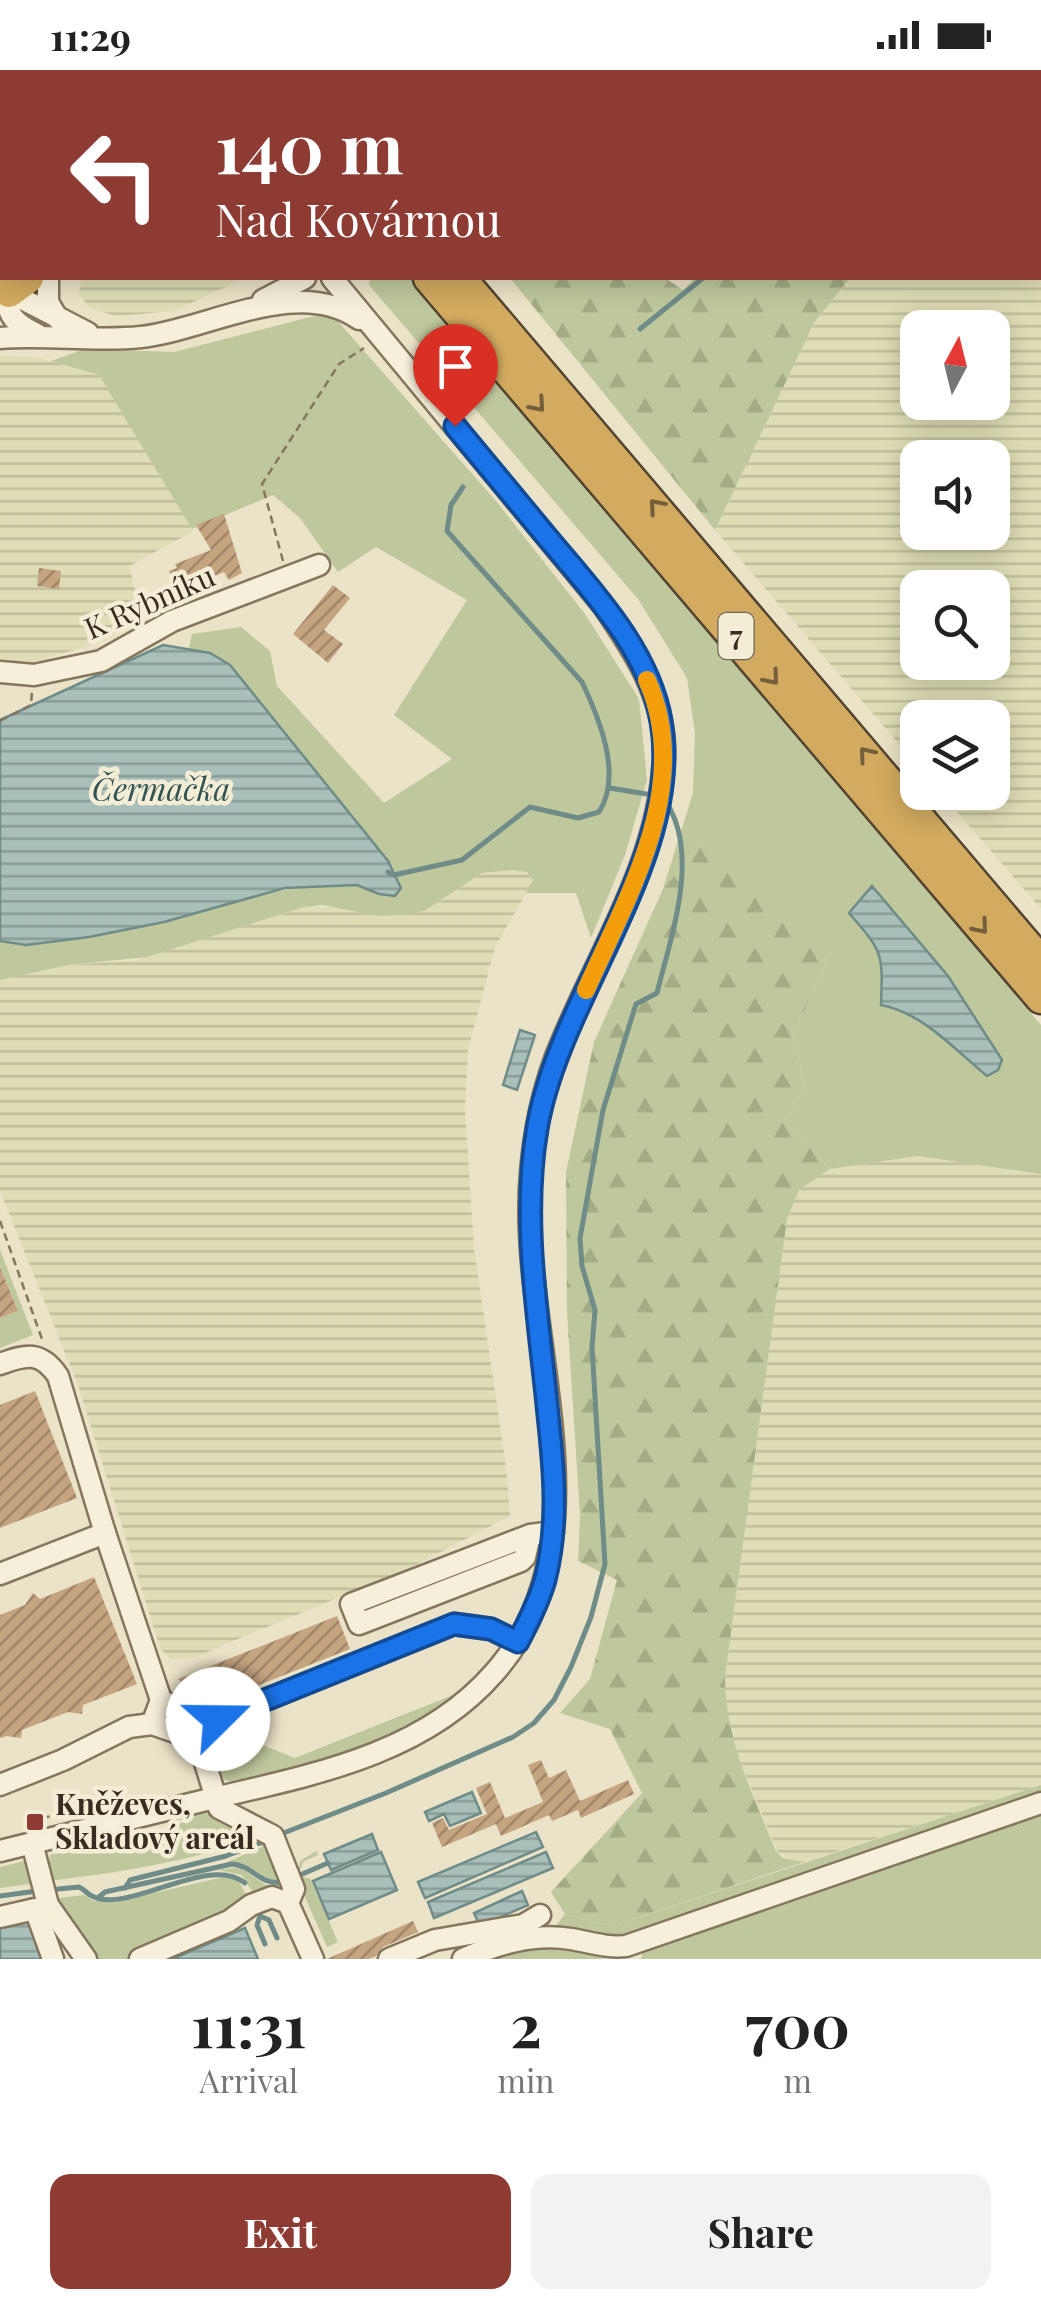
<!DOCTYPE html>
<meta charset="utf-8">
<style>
body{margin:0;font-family:"Playfair Display",serif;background:#f2f2f2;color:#222;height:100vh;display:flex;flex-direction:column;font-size:38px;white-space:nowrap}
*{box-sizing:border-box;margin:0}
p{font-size:32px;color:#767676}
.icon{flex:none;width:55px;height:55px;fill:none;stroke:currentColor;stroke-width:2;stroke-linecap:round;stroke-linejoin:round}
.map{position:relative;height:1889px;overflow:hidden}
.drawer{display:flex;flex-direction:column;background:#fff;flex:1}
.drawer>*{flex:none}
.banner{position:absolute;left:0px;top:0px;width:1042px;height:210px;box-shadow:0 5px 25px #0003;background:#8e3c33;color:#fff;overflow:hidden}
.needle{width:65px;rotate:7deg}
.controls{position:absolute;left:900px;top:240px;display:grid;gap:20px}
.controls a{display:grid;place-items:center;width:110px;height:110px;border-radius:20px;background:#fff;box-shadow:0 5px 25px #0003;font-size:50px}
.pin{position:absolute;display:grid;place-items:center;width:85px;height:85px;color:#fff;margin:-102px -42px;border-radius:50% 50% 50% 0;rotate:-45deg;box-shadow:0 0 10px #0007}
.pin .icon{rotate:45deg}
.me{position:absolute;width:110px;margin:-55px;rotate:68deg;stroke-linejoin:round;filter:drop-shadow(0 0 8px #0008)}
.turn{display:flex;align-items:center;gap:35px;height:210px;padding:0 50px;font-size:45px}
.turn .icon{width:130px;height:130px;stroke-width:2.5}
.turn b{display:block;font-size:70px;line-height:85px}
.eta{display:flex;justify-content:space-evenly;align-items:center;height:170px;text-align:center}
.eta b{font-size:60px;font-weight:700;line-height:70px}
.cta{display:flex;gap:20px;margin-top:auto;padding:20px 50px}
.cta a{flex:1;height:115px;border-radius:20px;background:#8e3c33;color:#fff;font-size:40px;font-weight:700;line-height:115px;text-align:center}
.cta a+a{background:#f2f2f2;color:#222}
.status{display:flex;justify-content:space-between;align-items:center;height:70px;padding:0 50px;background:#fff;direction:ltr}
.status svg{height:28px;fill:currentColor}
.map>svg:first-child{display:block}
</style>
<div class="status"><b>11:29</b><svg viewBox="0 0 49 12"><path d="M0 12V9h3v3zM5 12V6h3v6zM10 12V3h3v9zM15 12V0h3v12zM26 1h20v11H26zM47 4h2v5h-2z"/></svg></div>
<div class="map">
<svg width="1041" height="1889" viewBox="0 0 1041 1889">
<defs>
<pattern id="farmland-rules" width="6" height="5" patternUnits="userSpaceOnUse" patternTransform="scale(2.5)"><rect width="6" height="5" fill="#dfddb5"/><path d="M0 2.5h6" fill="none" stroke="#c0be9b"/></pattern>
<pattern id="forest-firs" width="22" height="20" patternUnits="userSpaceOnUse" patternTransform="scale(2.5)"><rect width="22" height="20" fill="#bec89c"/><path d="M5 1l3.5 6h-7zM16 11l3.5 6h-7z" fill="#a4ac86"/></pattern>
<pattern id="water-rules" width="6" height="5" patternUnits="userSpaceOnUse" patternTransform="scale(2.5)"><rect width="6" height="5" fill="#a8bfba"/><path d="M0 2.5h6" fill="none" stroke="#8a9c97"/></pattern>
<pattern id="building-hatch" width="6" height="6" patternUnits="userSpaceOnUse" patternTransform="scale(2.5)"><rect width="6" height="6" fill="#c5a480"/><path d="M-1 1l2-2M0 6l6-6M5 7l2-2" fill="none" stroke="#a18668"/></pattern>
</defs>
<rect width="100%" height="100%" fill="#eae3c7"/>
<!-- farmland -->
<g fill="url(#farmland-rules)" fill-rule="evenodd">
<path d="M 0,0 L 204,0 L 205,2 L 2,2 L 0,199 Z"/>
<path d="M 1041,167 L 1041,839 L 941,723 L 992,722 L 992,648 L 918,648 L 917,695 L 715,460 L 814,253 L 850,208 L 1040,208 ZM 918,258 L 992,258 L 992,332 L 918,332 ZM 918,388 L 992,388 L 992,462 L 918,462 ZM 918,518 L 992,518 L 992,592 L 918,592 Z"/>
<path d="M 81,208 L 245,208 L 174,241 L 116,246 L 90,238 L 79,224 Z"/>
<path d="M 0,286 L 37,287 L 99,305 L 191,455 L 192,462 L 129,496 L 142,545 L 132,556 L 94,574 L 30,593 L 0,590 Z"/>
<path d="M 512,800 L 527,802 L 533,811 L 495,877 L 468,980 L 465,1038 L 474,1178 L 506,1396 L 510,1446 L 412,1497 L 195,1587 L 171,1590 L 160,1578 L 78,1315 L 0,1121 L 0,910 L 68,895 L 138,890 L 304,837 L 340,837 L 378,846 L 424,841 L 482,803 Z"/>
<path d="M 918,1086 L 1041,1104 L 1041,1715 L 804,1792 L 793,1791 L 777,1781 L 730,1667 L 725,1638 L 725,1607 L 787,1149 L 799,1120 L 830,1099 Z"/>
</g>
<!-- green -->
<g fill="#bec89c" fill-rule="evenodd">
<path d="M 370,208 L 411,208 L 1041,955 L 1041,1104 L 918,1086 L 830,1099 L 786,1053 L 805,1015 L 794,962 L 832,881 L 703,774 L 663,819 L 693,723 L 695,663 L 687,608 L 638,529 L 369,215 ZM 922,874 L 948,906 L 1002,989 L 986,1006 C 954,979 923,944 881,935 L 882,891 L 877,876 Z"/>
<path d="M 318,245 L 335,248 L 496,431 L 585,544 L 639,629 L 647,710 L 625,785 L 591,868 L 576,823 L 526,823 L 533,810 L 527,802 L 512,800 L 482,803 L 424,841 L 402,845 L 378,846 L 323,835 L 304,837 L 147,887 L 68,895 L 0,910 L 0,871 L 26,875 L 308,815 L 357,815 L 379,824 L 401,818 L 388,790 L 230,595 L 210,583 L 189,578 L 192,564 L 241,557 L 270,581 L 277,616 L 384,733 L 452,689 L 394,645 L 467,530 L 376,477 L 338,502 L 300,448 L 273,425 L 192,459 L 99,305 L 51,291 L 85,279 L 174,282 Z"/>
<path d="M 0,1180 L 33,1265 L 0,1278 L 0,1248 L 18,1241 L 0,1196 Z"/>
<path d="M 458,1623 C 388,1675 318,1690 235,1712 L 225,1710 C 213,1696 214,1672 228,1661 L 295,1688 Z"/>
<path d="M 1041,1715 L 1041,1724 L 626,1865 C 601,1869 580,1858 555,1857 L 565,1844 L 612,1856 Z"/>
<path d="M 1041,1741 L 1041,1889 L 641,1889 L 643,1882 L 652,1877 Z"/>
<path d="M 199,1742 L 218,1746 L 259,1767 C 191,1791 119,1803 47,1811 L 50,1785 L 102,1772 L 104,1783 L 148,1771 L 147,1766 L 192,1749 L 191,1744 Z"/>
<path d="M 261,1770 L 267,1772 L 283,1815 L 256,1828 L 242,1805 L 218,1800 L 240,1797 L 266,1815 L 283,1815 L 281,1811 C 259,1811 249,1788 225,1793 L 262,1777 Z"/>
<path d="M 316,1781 L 318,1785 L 303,1792 L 299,1803 L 301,1807 L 310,1808 L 338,1872 L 327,1877 L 297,1809 L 300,1791 Z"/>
<path d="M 24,1791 L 38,1813 L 0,1818 L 0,1797 Z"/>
<path d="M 224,1807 L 239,1811 L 249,1831 L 229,1845 L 129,1889 L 93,1889 L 51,1829 L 84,1825 L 94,1831 L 119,1831 Z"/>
<path d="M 518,1876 L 567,1878 L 605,1889 L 474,1889 Z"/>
</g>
<!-- forest -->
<g fill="url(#forest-firs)">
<path d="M 510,208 L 665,208 L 683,220 L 695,208 L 850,208 L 814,253 L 715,460 Z"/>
<path d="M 703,774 L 818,858 L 832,881 L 794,962 L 805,1015 L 786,1053 L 830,1099 L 799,1120 L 787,1149 L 725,1607 C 725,1670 753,1724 776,1781 L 783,1788 L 804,1792 L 612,1856 L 565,1844 L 551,1822 L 642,1723 L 610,1659 L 560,1643 L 590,1609 L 617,1510 L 578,1491 L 580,1446 L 567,1242 L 566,1102 L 594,972 L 663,819 Z"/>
</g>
<!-- water -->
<g fill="url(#water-rules)" stroke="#6f8c88" stroke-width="2.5">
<path d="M 163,575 L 210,583 L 230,595 L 388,791 L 401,818 L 395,826 L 379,824 L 357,815 L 285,818 L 164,852 L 89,867 L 26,875 L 0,871 L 0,650 Z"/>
<path d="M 872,816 L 948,906 L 1002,990 L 998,1000 L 987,1006 C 954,979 923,943 881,935 C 883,883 883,882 849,843 Z"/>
<path d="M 520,960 L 535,965 L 517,1020 L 503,1015 Z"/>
<path d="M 472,1722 L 481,1743 L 450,1756 L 444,1744 L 429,1751 L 425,1742 Z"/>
<path d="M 536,1762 L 543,1777 L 425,1828 L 418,1812 Z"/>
<path d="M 372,1764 L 378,1780 L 331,1800 L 324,1784 Z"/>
<path d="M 381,1782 L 397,1820 L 329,1849 L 313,1811 Z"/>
<path d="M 546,1782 L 553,1798 L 434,1848 L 428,1832 Z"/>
<path d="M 522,1821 L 528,1835 L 480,1856 L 474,1843 Z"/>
<path d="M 29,1845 L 41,1889 L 0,1889 L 0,1855 Z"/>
<path d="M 245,1858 L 258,1889 L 172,1889 Z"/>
</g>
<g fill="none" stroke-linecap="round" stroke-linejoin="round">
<!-- stream -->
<g stroke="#6f8c88" stroke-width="5">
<path d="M 807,2 L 808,0"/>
<path d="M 640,259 L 703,208"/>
<path d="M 610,718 L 646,724"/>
<path d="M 388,802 L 394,805 L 462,790 L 530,737 L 578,748 L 599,742 C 623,705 599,648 582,612 L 447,461 L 451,435 L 463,417"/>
<path d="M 281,1764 L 386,1723 L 513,1667 L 534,1653 L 554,1630 L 571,1597 L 591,1547 L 605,1494 L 592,1277 L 595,1240 L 582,1196 L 580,1168 L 603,1040 L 636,934 L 657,923 C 671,866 702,782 664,729"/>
<path d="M 300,1805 L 328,1793"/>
<path d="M 125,1818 L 130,1810 L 226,1786 L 263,1772"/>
<path d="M 48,1820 L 79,1817 C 84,1819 87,1824 92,1826 C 128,1845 208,1783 245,1813"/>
<path d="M 0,1826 L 37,1821"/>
<path d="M 99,1827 L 105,1822 L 232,1794 C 252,1795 261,1816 282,1812"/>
<path d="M 257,1838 L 260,1846 L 269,1850 L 277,1868"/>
<path d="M 260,1846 L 257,1855 L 265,1874"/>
</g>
</g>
<!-- building -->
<g fill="url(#building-hatch)">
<path d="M 224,444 L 242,503 L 229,510 L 224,502 L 177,522 L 169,501 L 177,498 L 175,494 L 211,480 L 196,455 Z"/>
<path d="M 39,498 L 61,501 L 59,519 L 37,516 Z"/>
<path d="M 333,515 L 350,528 L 324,560 L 343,574 L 328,593 L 293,564 Z"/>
<path d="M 0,1197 L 18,1241 L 0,1248 Z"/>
<path d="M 35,1321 L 77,1428 L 0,1458 L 0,1335 Z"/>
<path d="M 94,1507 L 137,1614 L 83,1635 L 82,1644 L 68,1642 L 22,1660 L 21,1668 L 7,1666 L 0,1668 L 0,1545 L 25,1535 L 33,1523 L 40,1529 Z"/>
<path d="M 337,1546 L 350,1579 L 219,1631 L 195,1628 L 178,1609 Z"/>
<path d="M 541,1690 L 549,1708 L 566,1700 L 580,1731 L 628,1710 L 634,1724 L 581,1748 L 578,1740 L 552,1751 L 549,1745 L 501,1766 L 496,1754 L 442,1777 L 432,1753 L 443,1748 L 449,1760 L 487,1744 L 476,1718 L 490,1712 L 505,1748 L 543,1732 L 528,1695 Z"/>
<path d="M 413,1851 L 418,1862 L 383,1877 L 376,1886 L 369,1889 L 327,1889 Z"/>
</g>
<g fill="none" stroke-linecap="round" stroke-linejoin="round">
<defs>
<g id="minor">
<path d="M 752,2 L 755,0"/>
<path d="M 1040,25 L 1041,25"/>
<path d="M 48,208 L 48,232 L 58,249"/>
<path d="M 9,222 L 88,263"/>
<path d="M 9,222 C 4,245 17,255 37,264"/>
<path d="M 263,230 L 305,208"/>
<path d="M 0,268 C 47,264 94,272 141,267 C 207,260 298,205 359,249"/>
<path d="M 0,602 L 34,605 L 101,591 L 172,551 L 319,495"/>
<path d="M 0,1294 C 26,1284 41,1281 58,1306 L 105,1463 L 161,1630 L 152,1654"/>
<path d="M 530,1465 L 525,1487 L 521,1491 L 359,1554 L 351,1534 L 530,1465 L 553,1462"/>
<path d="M 0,1504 L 105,1463"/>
<path d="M 161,1630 L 186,1643 L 218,1649"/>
<path d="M 198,1670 L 218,1649 L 454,1554 L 491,1559 L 517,1572"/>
<path d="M 198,1670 L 219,1738 L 273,1766 L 294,1819 L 288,1833 L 313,1889"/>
<path d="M 0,1715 L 63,1690 L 129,1657 L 152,1654 L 198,1670"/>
<path d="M 32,1773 L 48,1835 L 86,1889"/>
<path d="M 0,1781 C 67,1764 135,1748 202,1731 C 305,1706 421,1687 494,1603 C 615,1467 516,1264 531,1103 C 534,1065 542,1025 555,989 C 593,890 660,795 664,686 C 666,628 633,579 602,534 L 332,208"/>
<path d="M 0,1847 L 35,1839 L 53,1889"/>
<path d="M 140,1889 L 229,1851 L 251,1835 L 272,1827 L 288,1833"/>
<path d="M 389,1889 L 435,1870 L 523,1855 L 540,1845"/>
<path d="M 463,1889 C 498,1874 532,1863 571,1869 C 590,1872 605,1878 626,1876 L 1041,1733"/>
</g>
<g id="highway">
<path d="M 226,0 L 227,2"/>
<path d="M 255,0 L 257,2"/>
<path d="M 287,0 L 289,2"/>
<path d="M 501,0 L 503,2"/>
<path d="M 429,208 L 1041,928"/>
<path d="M 460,208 L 1041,892"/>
<path d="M 9,222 L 28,208"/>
</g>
</defs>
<!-- minor casing -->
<use href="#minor" stroke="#85765e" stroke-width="25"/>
<!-- highway casing -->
<use href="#highway" stroke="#534432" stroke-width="35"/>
<!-- path -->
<g stroke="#85765e" stroke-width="2.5" stroke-dasharray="8 5" stroke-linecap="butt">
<path d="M 779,2 L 780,0"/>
<path d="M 283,491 L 262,414 L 339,294 L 364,278"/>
<path d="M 0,651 L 31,635 L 32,621"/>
<path d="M 0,1151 L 43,1272"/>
<path d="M 29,1751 L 75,1741"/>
</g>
<!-- minor -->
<use href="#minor" stroke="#f6f0da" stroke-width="20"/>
<!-- highway -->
<use href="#highway" stroke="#d2ab60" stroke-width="30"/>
</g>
<!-- one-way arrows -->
<defs><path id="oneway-chevron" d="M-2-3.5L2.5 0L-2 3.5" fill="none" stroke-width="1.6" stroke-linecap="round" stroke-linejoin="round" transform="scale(2.5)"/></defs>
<g stroke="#745f3a">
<use href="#oneway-chevron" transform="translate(538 335) rotate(49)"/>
<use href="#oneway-chevron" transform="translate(656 436) rotate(-131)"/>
<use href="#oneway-chevron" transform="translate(772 608) rotate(50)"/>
<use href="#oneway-chevron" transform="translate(866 684) rotate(-130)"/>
<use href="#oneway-chevron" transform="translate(981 857) rotate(50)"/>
</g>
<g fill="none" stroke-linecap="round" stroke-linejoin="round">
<defs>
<path id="route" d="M 218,1649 L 454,1554 L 491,1559 L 518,1572 C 528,1552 539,1532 545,1510 C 559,1455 554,1400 548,1345 C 539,1250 521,1153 537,1059 C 559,926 685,787 661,651 C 649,580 592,521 547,467 C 516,430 486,393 455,356"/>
</defs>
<!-- route casing -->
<use href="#route" stroke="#114b97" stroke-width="25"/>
<!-- route -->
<use href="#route" stroke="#1a73e8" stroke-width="18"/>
<!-- slow -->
<path stroke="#f59e0b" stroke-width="18" d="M 586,920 C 628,825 694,714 647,610"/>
</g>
<!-- markers -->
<rect fill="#8e3c33" stroke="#f3edd6" stroke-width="4" x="25" y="1742" width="20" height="20" rx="5"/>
<g text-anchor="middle" stroke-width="9" stroke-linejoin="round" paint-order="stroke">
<!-- shield labels -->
<rect fill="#f3edd6" stroke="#6f6757" stroke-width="2.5" x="718.5" y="543" width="35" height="46" rx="8"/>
<g font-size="28" font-weight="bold" fill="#362d20">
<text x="736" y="576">7</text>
</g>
<!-- street labels -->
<g font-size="30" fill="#362d20" stroke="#f3edd6">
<text transform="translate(150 533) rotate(-24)" y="10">K Rybníku</text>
</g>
<!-- poi labels -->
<g font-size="30" font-weight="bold" fill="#362d20" stroke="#f3edd6" text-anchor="start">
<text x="55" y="1745">Kněževes,<tspan x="55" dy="34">Skladový areál</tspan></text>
</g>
<!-- water labels -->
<g font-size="32" font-style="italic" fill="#315354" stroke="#f3edd6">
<text x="161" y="731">Čermačka</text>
</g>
</g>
</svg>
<div class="controls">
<a><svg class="needle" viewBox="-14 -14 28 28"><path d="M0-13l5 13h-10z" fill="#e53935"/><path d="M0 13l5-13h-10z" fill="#767676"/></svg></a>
<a><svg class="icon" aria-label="sound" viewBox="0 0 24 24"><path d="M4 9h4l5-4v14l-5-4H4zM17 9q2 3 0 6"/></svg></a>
<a><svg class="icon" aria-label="search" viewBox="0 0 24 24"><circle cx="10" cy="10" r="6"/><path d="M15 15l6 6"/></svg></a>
<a><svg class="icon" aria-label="layers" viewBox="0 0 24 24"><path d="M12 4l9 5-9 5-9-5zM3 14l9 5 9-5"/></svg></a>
</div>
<div class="pin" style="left:455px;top:356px;background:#d93025"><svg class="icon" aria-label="arrive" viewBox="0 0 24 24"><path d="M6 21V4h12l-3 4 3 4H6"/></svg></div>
<svg class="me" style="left:218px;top:1649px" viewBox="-20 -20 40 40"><circle r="19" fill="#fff"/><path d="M0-13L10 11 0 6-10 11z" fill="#1a73e8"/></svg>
<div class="banner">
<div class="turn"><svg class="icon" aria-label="left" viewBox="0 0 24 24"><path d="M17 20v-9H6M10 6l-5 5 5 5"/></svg><div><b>140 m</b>Nad Kovárnou</div></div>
</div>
</div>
<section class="drawer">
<div class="eta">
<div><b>11:31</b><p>Arrival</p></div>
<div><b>2</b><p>min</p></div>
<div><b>700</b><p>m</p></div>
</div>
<div class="cta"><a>Exit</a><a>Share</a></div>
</section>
